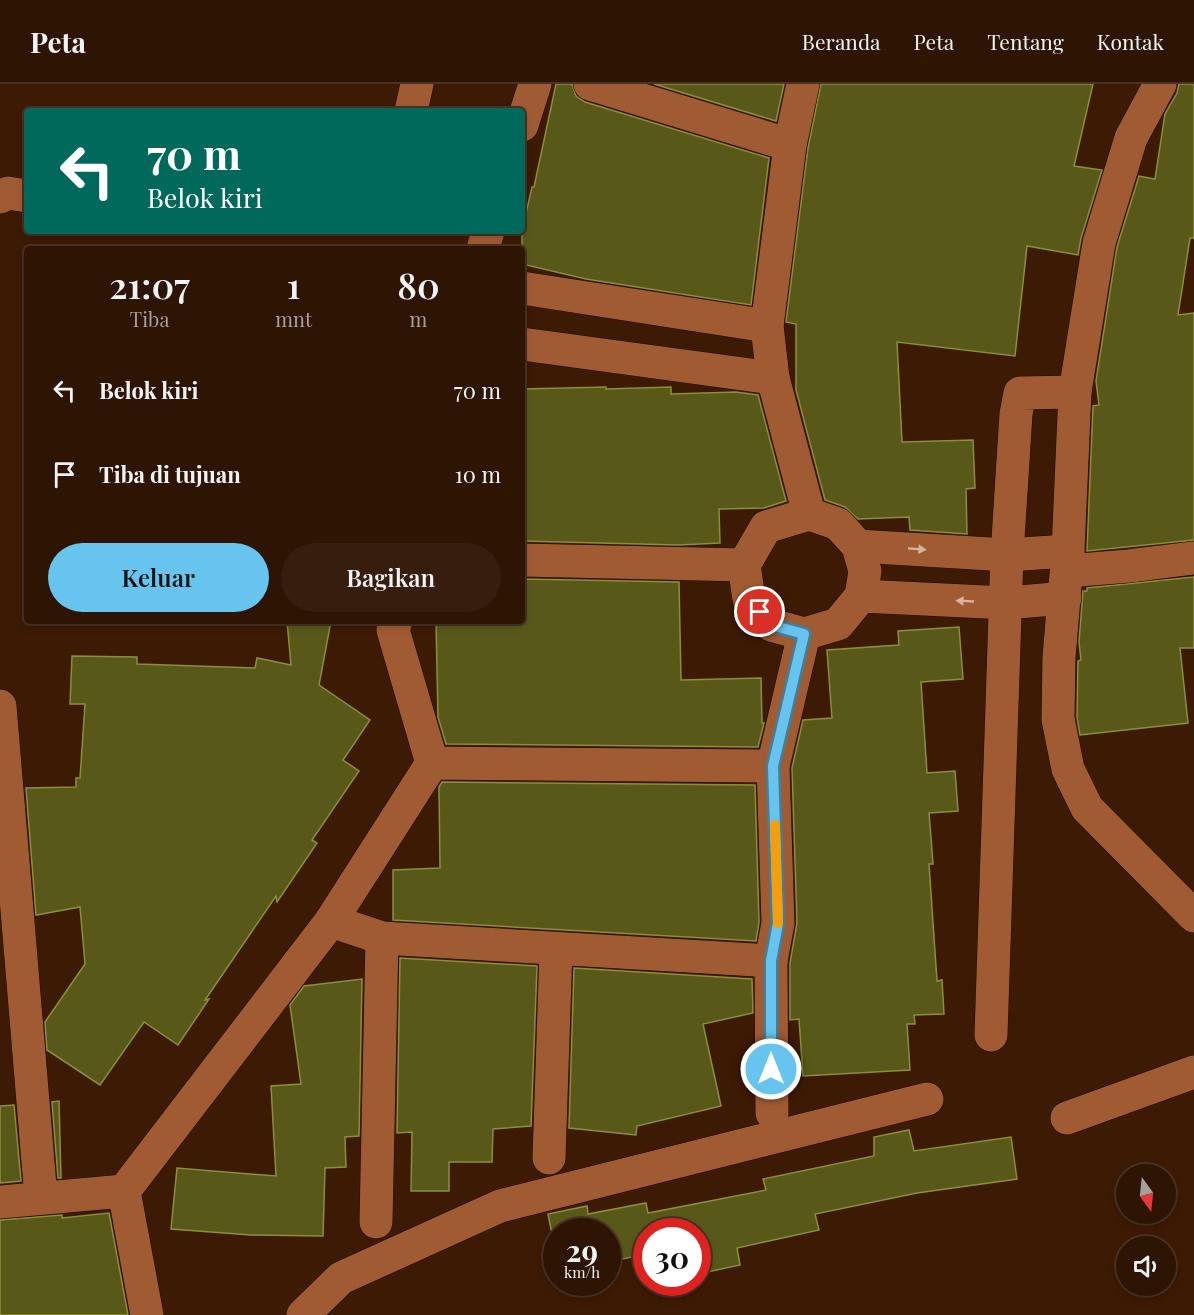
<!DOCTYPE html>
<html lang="id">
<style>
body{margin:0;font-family:"Playfair Display",serif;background:#361d0d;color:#f1f3f6;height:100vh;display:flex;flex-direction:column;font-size:22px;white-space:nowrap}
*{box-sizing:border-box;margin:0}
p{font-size:20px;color:#a79e9a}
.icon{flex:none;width:33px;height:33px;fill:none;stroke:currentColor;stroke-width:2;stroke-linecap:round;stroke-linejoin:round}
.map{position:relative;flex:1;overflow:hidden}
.side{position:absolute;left:24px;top:162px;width:501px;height:378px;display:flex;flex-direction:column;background:#2e1403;border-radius:6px;box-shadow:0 3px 9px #0003,0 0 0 2px #493325}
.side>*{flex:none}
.banner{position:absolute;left:24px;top:24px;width:501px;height:126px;border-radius:6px;box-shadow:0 3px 9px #0003,0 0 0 2px #493325;background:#00695c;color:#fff;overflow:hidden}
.needle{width:39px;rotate:165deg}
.buttons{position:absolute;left:1116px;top:1080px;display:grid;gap:12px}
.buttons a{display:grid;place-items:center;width:60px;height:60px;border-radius:50%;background:#2e1403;box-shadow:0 3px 9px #0003,0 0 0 2px #493325;font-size:30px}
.speed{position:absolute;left:543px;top:1134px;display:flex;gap:12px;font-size:30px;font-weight:700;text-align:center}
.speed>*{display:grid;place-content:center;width:78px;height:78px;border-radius:50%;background:#2e1403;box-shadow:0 3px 9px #0003,0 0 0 2px #493325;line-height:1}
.speed small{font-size:15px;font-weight:400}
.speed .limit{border:9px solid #d22;background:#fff;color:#111}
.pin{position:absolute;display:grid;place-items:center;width:51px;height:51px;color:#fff;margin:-26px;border:3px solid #fff;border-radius:50%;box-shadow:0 2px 6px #0007}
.me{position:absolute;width:66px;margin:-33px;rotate:0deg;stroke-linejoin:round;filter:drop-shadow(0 0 4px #0008)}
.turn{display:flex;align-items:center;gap:21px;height:126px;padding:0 24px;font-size:27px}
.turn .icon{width:78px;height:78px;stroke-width:2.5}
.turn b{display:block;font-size:42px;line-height:51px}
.eta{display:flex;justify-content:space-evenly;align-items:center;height:102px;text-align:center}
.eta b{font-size:36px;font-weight:600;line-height:42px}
.action{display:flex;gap:12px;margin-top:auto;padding:12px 24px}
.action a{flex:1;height:69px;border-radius:36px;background:#66c4ef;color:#111;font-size:24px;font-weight:600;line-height:69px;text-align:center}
.action a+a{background:#361d0d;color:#f1f3f6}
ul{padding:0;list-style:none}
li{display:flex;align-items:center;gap:18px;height:84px;padding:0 24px}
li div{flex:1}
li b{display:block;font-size:22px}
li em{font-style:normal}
header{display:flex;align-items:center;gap:36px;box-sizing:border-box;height:84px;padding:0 30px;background:#2e1403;border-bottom:2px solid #493325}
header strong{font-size:28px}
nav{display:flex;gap:33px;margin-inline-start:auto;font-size:21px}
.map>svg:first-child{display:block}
</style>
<header>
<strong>Peta</strong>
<nav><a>Beranda</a><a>Peta</a><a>Tentang</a><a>Kontak</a></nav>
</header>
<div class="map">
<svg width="1194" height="1231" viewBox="0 0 1194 1231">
<rect width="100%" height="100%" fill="#3d1a04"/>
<!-- building -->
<g fill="#585919" stroke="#8d8e3a" stroke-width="1.5">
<path d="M 556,0 L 572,0 L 576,12 L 585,18 L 769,74 L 751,221 L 586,195 L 522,180 L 522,147 L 532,103 L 534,103 Z"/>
<path d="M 654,0 L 784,0 L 776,37 Z"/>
<path d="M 821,0 L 1093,0 L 1074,82 L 1102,86 L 1081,154 L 1078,171 L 1027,162 L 1015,272 L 897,258 L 902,358 L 973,356 L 975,404 L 966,405 L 967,450 L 910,446 L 909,433 L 858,435 L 845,423 L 825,416 L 796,306 L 796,240 L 786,238 L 808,64 Z"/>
<path d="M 1179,0 L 1194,0 L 1194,154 L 1190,154 L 1178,231 L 1194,229 L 1194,456 L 1087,467 L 1093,322 L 1099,321 L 1096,297 L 1117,163 L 1139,92 L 1155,95 L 1165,30 L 1177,9 Z"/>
<path d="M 606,303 L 606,305 L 671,303 L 671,310 L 736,308 L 758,311 L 786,417 L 764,424 L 719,425 L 720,459 L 678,461 L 522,457 L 522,305 Z"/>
<path d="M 1194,493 L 1194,564 L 1180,564 L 1188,639 L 1080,651 L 1077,633 L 1078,577 L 1081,576 L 1079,558 L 1083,507 L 1087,507 L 1087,504 Z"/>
<path d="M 522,495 L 679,498 L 681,596 L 761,594 L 762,639 L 764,639 L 758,663 L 446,660 L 438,633 L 436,537 L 522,537 Z"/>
<path d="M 287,537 L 331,537 L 319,601 L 370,636 L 343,676 L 359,687 L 312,756 L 317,759 L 277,818 L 276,812 L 205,916 L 209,915 L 178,961 L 144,938 L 100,1001 L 47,966 L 45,938 L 85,880 L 80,823 L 36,831 L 26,704 L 76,703 L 76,694 L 80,694 L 85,620 L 70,620 L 72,572 L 137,573 L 137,580 L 255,584 L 257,574 L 291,581 Z"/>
<path d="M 959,543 L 963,595 L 921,598 L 927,689 L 955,687 L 958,727 L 929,729 L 933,780 L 929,780 L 937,897 L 942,896 L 944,930 L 914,931 L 915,940 L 907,940 L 910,986 L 803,992 L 799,935 L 790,936 L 790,879 L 797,839 L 792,684 L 803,636 L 832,634 L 827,566 L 899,561 L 898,547 Z"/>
<path d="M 442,698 L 755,701 L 759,838 L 756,857 L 393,836 L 393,786 L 440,784 L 439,703 Z"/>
<path d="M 400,874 L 537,882 L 531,1042 L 493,1045 L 492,1078 L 449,1078 L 449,1107 L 411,1107 L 412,1048 L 397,1049 Z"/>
<path d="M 574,884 L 752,895 L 753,929 L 703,940 L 721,1022 L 637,1042 L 636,1051 L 569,1044 Z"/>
<path d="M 362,895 L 359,1052 L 345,1053 L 346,1083 L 325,1084 L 323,1152 L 251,1151 L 171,1145 L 177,1084 L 276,1092 L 271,1002 L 301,1000 L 290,921 L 304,902 Z"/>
<path d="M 59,1017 L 61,1094 L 58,1094 L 52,1018 Z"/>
<path d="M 14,1021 L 21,1097 L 0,1099 L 0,1022 Z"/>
<path d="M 909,1046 L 914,1067 L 1011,1053 L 1017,1095 L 917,1109 L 815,1130 L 819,1146 L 737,1164 L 740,1181 L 698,1190 L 698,1148 L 646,1148 L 646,1170 L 608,1178 L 608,1148 L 556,1148 L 556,1170 L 548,1130 L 587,1122 L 588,1130 L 646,1119 L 648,1129 L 766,1106 L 763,1095 L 874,1072 L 874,1053 Z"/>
<path d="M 109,1129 L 128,1231 L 0,1231 L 0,1136 L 62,1131 L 62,1134 Z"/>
</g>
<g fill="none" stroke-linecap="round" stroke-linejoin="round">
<defs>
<g id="street">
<path d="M 590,0 L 790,61"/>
<path d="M 803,0 L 790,61 L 767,242 L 773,294 L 809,430"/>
<path d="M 1160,0 L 1131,54 L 1099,159 L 1075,308 L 1068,467 L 1059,573 L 1058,635 L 1068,685 L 1087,724 L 1194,832"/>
<path d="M 411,27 L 417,0"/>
<path d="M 522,41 L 535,0"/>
<path d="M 0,113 L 8,109 L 27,112"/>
<path d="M 483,165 L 488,147"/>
<path d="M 522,204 L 767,242"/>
<path d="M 522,260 L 773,294"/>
<path d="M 809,430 L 838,440 L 858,462 L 865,487 L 861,512 L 838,540 L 804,550 L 771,541 L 749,515 L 744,481 L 766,443 Z"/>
<path d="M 858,462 L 1007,471 L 1068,467"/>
<path d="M 522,476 L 744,481"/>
<path d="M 1067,487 L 1129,482 L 1194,474"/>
<path d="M 861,512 L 1007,519 L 1065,514"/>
<path d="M 396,537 L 393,546 L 432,679"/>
<path d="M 0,622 L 41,1114"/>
<path d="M 331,837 L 432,679 L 773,682"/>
<path d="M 771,877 L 772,1029"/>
<path d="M 991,951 L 1007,471 L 1016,330 L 1020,309 L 1075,308"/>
<path d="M 1067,1034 L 1194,988"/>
<path d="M 549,1074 L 556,866"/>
<path d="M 0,1118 L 124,1107"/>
<path d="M 376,1138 L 382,854"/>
<path d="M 147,1231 L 124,1107 L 331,837 L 382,854 L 771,877 L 778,839 L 773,682 L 804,550"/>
<path d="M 303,1231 L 341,1194 L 500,1122 L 927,1015"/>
</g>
</defs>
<!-- street casing -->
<use href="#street" stroke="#1d0800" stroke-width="34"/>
<!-- street -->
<use href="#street" stroke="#a15b33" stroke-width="33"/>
</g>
<!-- one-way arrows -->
<defs><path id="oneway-solid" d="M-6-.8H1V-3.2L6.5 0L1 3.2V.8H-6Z" transform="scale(1.5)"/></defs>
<g fill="#d8b39d">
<use href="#oneway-solid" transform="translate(917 465) rotate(4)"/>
<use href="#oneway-solid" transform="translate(965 517) rotate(-177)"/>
</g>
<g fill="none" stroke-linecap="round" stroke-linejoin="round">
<defs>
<path id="route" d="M 760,528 L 771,541 L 804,550 L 773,682 L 778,839 L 771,877 L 771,985"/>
</defs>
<!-- route casing -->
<use href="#route" stroke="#427f9b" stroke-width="15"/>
<!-- route -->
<use href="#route" stroke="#66c4ef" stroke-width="10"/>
<!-- slow -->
<path stroke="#f59e0b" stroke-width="10" d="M 775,741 L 778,839"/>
</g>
</svg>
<div class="buttons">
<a><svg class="needle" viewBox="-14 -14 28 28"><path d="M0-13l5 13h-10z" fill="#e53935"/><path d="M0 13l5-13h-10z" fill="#a79e9a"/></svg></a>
<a><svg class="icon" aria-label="sound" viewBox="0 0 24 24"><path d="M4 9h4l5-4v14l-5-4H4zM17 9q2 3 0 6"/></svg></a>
</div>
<div class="speed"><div>29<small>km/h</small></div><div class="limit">30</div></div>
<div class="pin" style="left:760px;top:528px;background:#d93025"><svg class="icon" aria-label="arrive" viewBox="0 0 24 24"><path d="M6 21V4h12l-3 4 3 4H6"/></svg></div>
<svg class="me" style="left:771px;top:985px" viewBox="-20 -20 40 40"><circle r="17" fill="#66c4ef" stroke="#fff" stroke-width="3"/><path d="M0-11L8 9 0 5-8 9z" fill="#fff"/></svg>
<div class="banner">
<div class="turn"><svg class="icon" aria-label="left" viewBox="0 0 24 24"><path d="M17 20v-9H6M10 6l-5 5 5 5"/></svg><div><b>70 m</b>Belok kiri</div></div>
</div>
<section class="side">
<div class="eta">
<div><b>21:07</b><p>Tiba</p></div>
<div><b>1</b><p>mnt</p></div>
<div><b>80</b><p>m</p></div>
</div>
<ul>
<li><svg class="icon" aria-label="left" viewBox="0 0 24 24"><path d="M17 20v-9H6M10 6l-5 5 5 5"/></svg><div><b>Belok kiri</b></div><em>70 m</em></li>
<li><svg class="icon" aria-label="arrive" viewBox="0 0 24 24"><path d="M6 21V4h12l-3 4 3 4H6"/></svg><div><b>Tiba di tujuan</b></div><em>10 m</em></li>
</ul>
<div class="action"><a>Keluar</a><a>Bagikan</a></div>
</section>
</div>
